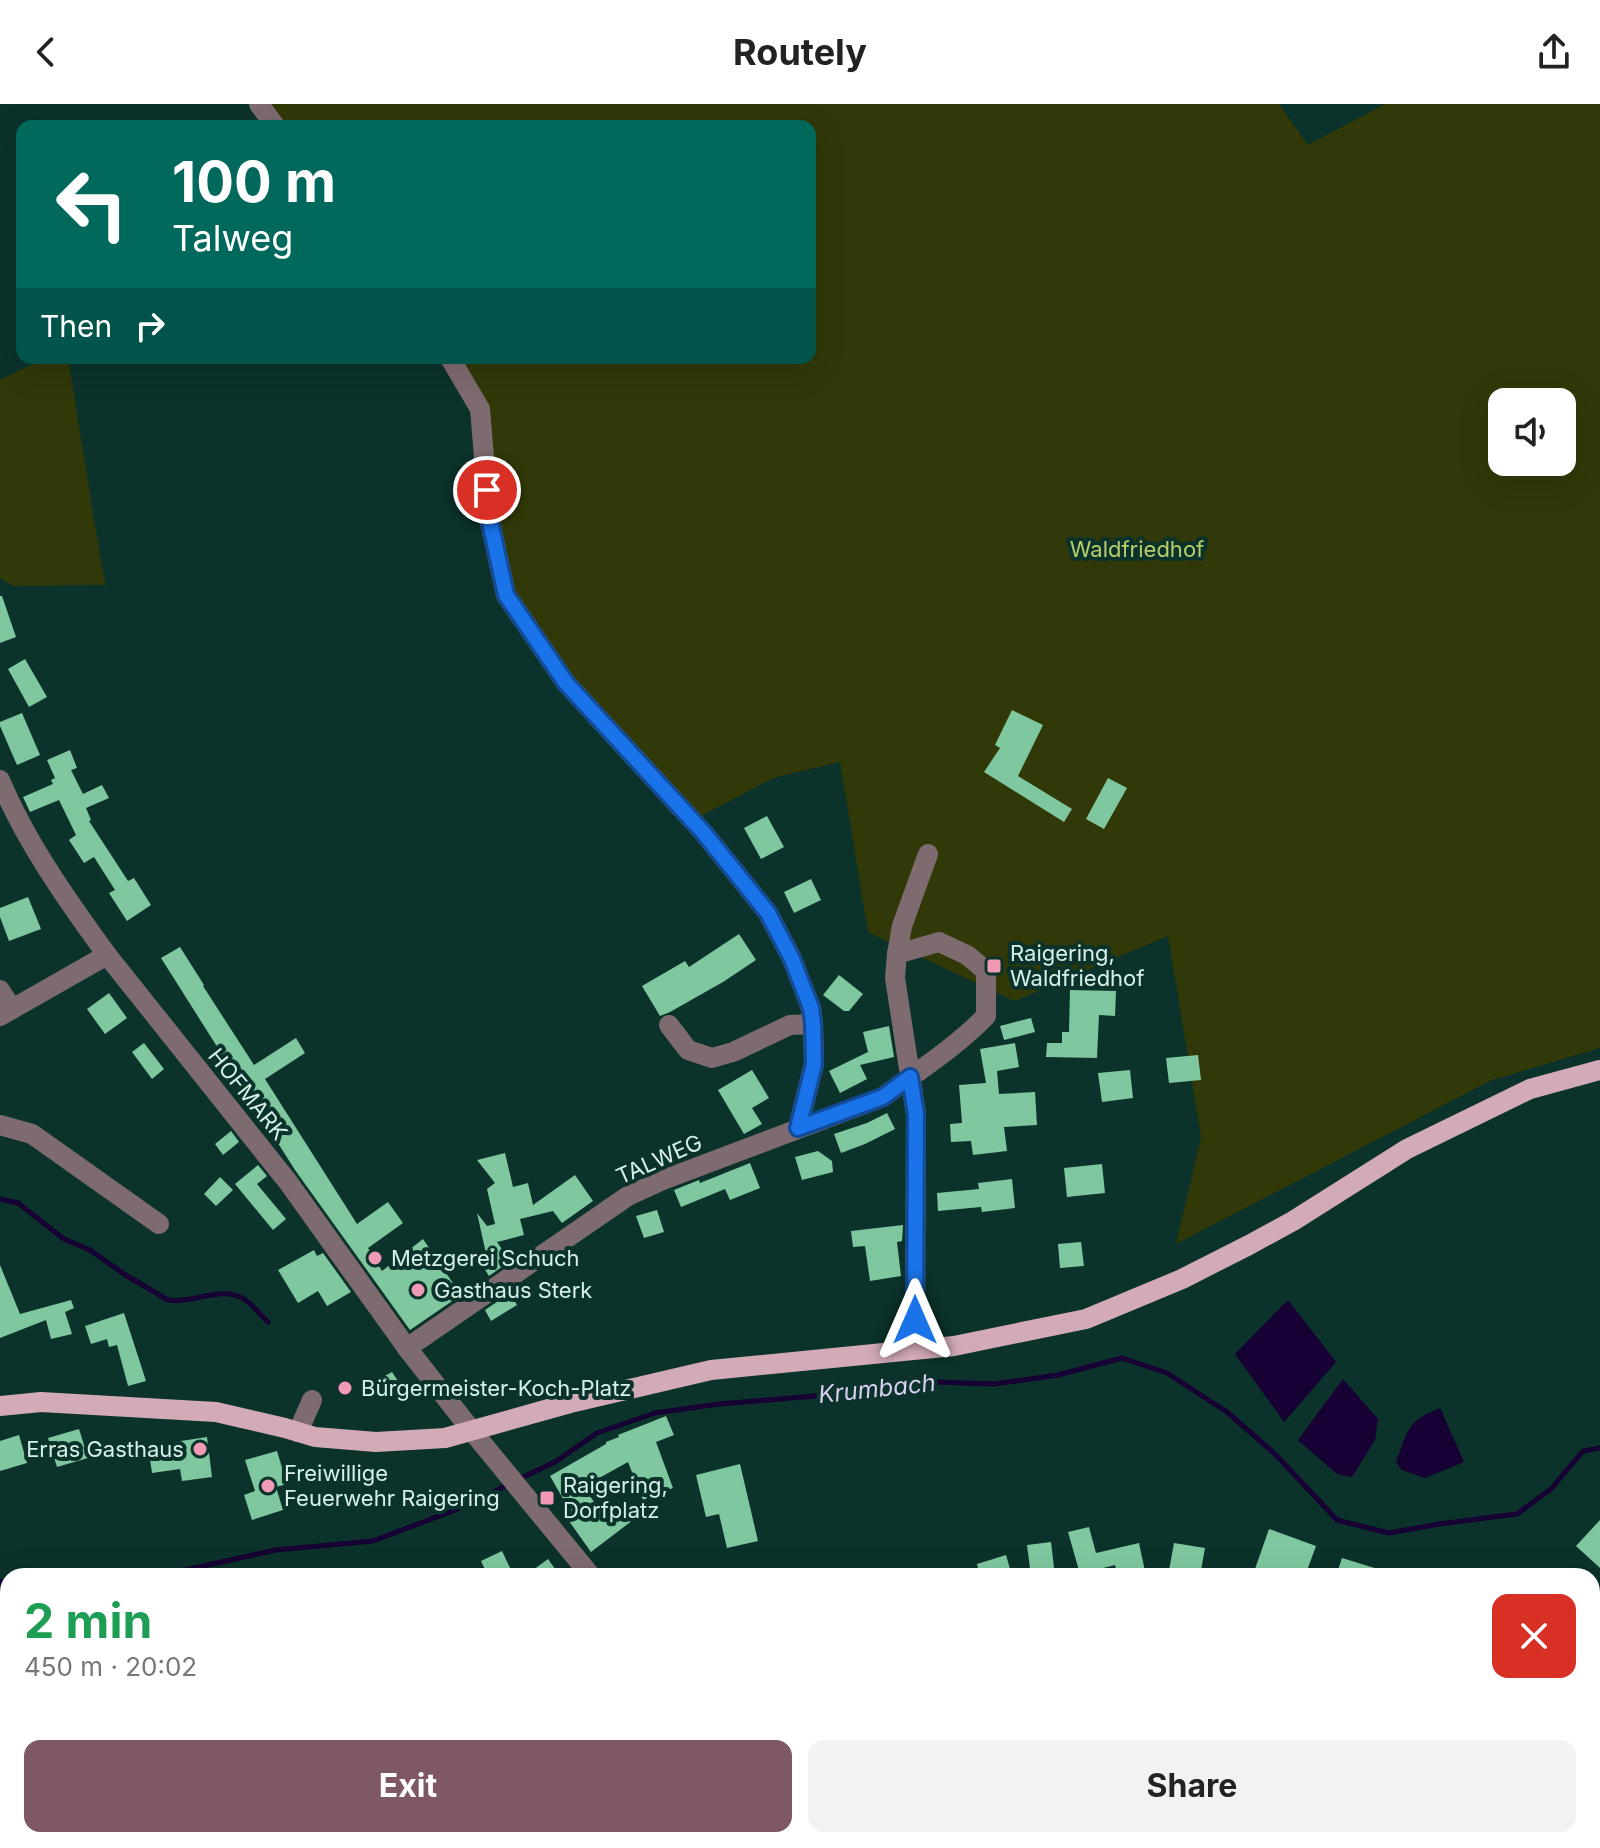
<!DOCTYPE html>
<meta charset="utf-8">
<style>
body{margin:0;font-family:Inter,sans-serif;background:#f2f2f2;color:#222;height:100vh;display:flex;flex-direction:column;font-size:30px;white-space:nowrap}
*{box-sizing:border-box;margin:0}
p{font-size:26px;color:#767676}
.icon{flex:none;width:44px;height:44px;fill:none;stroke:currentColor;stroke-width:2;stroke-linecap:round;stroke-linejoin:round}
.map{position:relative;flex:1;overflow:hidden}
.drawer{position:absolute;left:0px;top:1464px;width:1600px;height:280px;display:flex;flex-direction:column;background:#fff;border-radius:24px 24px 0 0;box-shadow:0 8px 32px #0002}
.drawer>*{flex:none}
.banner{position:absolute;left:16px;top:16px;width:800px;height:244px;border-radius:16px;box-shadow:0 8px 32px #0002;background:#00695c;color:#fff;overflow:hidden}
.controls{position:absolute;left:1488px;top:284px;display:grid;gap:16px}
.controls a{display:grid;place-items:center;width:88px;height:88px;border-radius:16px;background:#fff;box-shadow:0 8px 32px #0002;font-size:40px}
.pin{position:absolute;display:grid;place-items:center;width:68px;height:68px;color:#fff;margin:-34px;border:4px solid #fff;border-radius:50%;box-shadow:0 2px 8px #0007}
.me{position:absolute;width:88px;margin:-44px;rotate:0deg;stroke-linejoin:round;filter:drop-shadow(0 0 6px #0008)}
.turn{display:flex;align-items:center;gap:28px;height:168px;padding:0 24px;font-size:36px}
.turn .icon{width:104px;height:104px;stroke-width:2.5}
.turn b{display:block;font-size:56px;line-height:68px}
.then{display:flex;align-items:center;height:76px;padding:0 24px;background:#0003;gap:16px;font-size:30px}
.round{display:grid;place-items:center;flex:none;width:84px;height:84px;border-radius:16px;background:#f2f2f2}
.overview{display:flex;align-items:center;justify-content:space-between;height:136px;padding:0 24px}
h1{font-size:48px;font-weight:700;line-height:60px;color:#1e9e55}
.action{display:flex;gap:16px;margin-top:auto;padding:16px 24px}
.action a{flex:1;height:92px;border-radius:16px;background:#7f5865;color:#fff;font-size:32px;font-weight:700;line-height:92px;text-align:center}
.action a+a{background:#f2f2f2;color:#222}
header{display:flex;justify-content:space-between;align-items:center;height:104px;padding:0 24px;background:#fff;font-size:36px;font-weight:700}
.map>svg:first-child{display:block}
</style>
<header><svg class="icon" aria-label="back" viewBox="0 0 24 24"><path d="M15 5l-7 7 7 7"/></svg>Routely<svg class="icon" aria-label="share" viewBox="0 0 24 24"><path d="M12 15V3M7 8l5-5 5 5M5 13v7h14v-7"/></svg></header>
<div class="map">
<svg width="1600" height="1744" viewBox="0 0 1600 1744">
<rect width="100%" height="100%" fill="#0b322b"/>
<!-- green -->
<g fill="#313908" fill-rule="evenodd">
<path d="M 266,0 L 1279,0 L 1308,41 L 1385,0 L 1600,0 L 1600,944 L 1492,976 L 1176,1140 L 1201,1033 L 1168,832 L 1014,897 L 868,828 L 840,658 L 773,674 L 701,712 L 663,683 L 506,491 L 480,305 L 450,254 L 810,254 L 810,22 L 282,22 ZM 1502,298 L 1562,298 L 1562,358 L 1502,358 Z"/>
<path d="M 45,254 L 68,254 L 101,458 L 106,481 L 13,482 L 0,474 L 0,276 Z"/>
</g>
<!-- water -->
<g fill="#170033">
<path d="M 1288,1196 L 1336,1258 L 1284,1318 L 1235,1250 Z"/>
<path d="M 1343,1275 L 1378,1315 L 1375,1336 L 1352,1373 L 1337,1370 L 1298,1336 Z"/>
<path d="M 1440,1304 L 1464,1358 L 1425,1374 L 1402,1366 L 1396,1358 C 1409,1325 1406,1318 1440,1304 Z"/>
</g>
<g fill="none" stroke-linecap="round" stroke-linejoin="round">
<!-- stream -->
<g stroke="#170033" stroke-width="5">
<path d="M 0,1095 L 18,1099 L 64,1135 L 90,1146 L 124,1170 L 168,1196 C 192,1200 222,1181 244,1195 C 253,1201 260,1211 268,1218"/>
<path d="M 517,1376 L 555,1358 L 597,1329 L 655,1309 L 719,1300 L 874,1287 L 937,1278 L 994,1280 L 1058,1271 L 1122,1254 L 1167,1269 L 1227,1308 L 1275,1350 L 1337,1416 L 1389,1429 L 1439,1420 L 1517,1410 L 1551,1385 L 1583,1347 L 1600,1344"/>
<path d="M 96,1472 L 172,1469 L 276,1446 L 373,1437 L 463,1403 L 508,1381"/>
<path d="M 0,1478 L 8,1477"/>
</g>
</g>
<!-- building -->
<g fill="#7fc89f">
<path d="M 0,492 L 2,492 L 16,533 L 0,539 Z"/>
<path d="M 25,555 L 47,593 L 29,603 L 8,565 Z"/>
<path d="M 1012,606 L 1043,621 L 1018,672 L 1072,705 L 1064,718 L 984,668 L 1000,644 L 995,641 Z"/>
<path d="M 22,609 L 40,651 L 17,661 L 0,622 L 0,618 Z"/>
<path d="M 70,646 L 77,664 L 71,666 L 83,690 L 102,681 L 109,694 L 86,704 L 91,716 L 89,717 L 128,777 L 134,774 L 151,801 L 127,817 L 109,789 L 115,786 L 94,753 L 84,759 L 69,736 L 76,731 L 59,696 L 30,708 L 23,693 L 53,680 L 51,676 L 55,674 L 47,656 Z"/>
<path d="M 1108,674 L 1127,684 L 1104,725 L 1086,715 Z"/>
<path d="M 767,712 L 784,743 L 761,755 L 744,724 Z"/>
<path d="M 811,775 L 821,796 L 794,809 L 784,788 Z"/>
<path d="M 28,793 L 41,825 L 9,837 L 0,813 L 0,804 Z"/>
<path d="M 739,830 L 756,856 L 723,878 L 670,908 L 660,912 L 642,882 L 685,857 L 689,863 Z"/>
<path d="M 180,843 L 204,881 L 203,882 L 254,961 L 296,934 L 305,949 L 265,975 L 357,1120 L 388,1098 L 403,1119 L 368,1144 L 382,1167 L 423,1135 L 461,1191 L 410,1226 L 295,1066 L 161,854 Z"/>
<path d="M 839,871 L 863,890 L 849,907 L 844,907 L 823,891 Z"/>
<path d="M 1070,886 L 1116,887 L 1115,912 L 1099,911 L 1097,954 L 1046,953 L 1047,939 L 1062,939 L 1062,928 L 1069,928 Z"/>
<path d="M 109,889 L 127,914 L 105,930 L 87,905 Z"/>
<path d="M 1031,914 L 1035,928 L 1004,936 L 1000,922 Z"/>
<path d="M 889,922 L 894,953 L 860,961 L 867,975 L 840,989 L 829,967 L 868,948 L 863,928 Z"/>
<path d="M 144,939 L 164,965 L 152,975 L 132,948 Z"/>
<path d="M 1015,939 L 1019,963 L 997,967 L 999,990 L 1035,988 L 1037,1021 L 1004,1023 L 1007,1047 L 973,1051 L 971,1037 L 951,1038 L 950,1020 L 962,1019 L 959,981 L 986,979 L 980,945 Z"/>
<path d="M 1198,951 L 1201,976 L 1169,979 L 1166,954 Z"/>
<path d="M 752,966 L 769,994 L 752,1004 L 762,1020 L 744,1030 L 718,986 Z"/>
<path d="M 1130,966 L 1133,994 L 1102,998 L 1098,969 Z"/>
<path d="M 887,1009 L 895,1025 L 865,1040 L 841,1049 L 834,1030 L 867,1019 Z"/>
<path d="M 231,1027 L 239,1038 L 223,1051 L 215,1040 Z"/>
<path d="M 818,1047 L 832,1057 L 833,1068 L 802,1076 L 795,1053 Z"/>
<path d="M 505,1049 L 513,1083 L 528,1079 L 533,1101 L 575,1071 L 593,1097 L 562,1119 L 553,1107 L 520,1115 L 524,1131 L 497,1138 L 510,1157 L 489,1172 L 480,1158 L 487,1154 L 477,1109 L 487,1122 L 495,1120 L 487,1085 L 495,1079 L 477,1056 Z"/>
<path d="M 750,1059 L 760,1084 L 730,1096 L 725,1085 L 681,1103 L 674,1086 L 699,1076 L 700,1079 Z"/>
<path d="M 1102,1060 L 1105,1089 L 1067,1093 L 1064,1064 Z"/>
<path d="M 258,1061 L 267,1072 L 257,1080 L 286,1115 L 273,1126 L 235,1080 Z"/>
<path d="M 220,1073 L 233,1086 L 216,1102 L 204,1090 Z"/>
<path d="M 1012,1075 L 1015,1104 L 982,1108 L 981,1103 L 938,1107 L 937,1089 L 979,1085 L 978,1079 Z"/>
<path d="M 657,1106 L 664,1128 L 644,1134 L 636,1112 Z"/>
<path d="M 903,1121 L 902,1137 L 897,1138 L 901,1172 L 870,1177 L 865,1142 L 853,1143 L 851,1127 Z"/>
<path d="M 1081,1138 L 1084,1162 L 1060,1164 L 1058,1140 Z"/>
<path d="M 314,1146 L 317,1152 L 323,1149 L 351,1188 L 327,1202 L 318,1187 L 298,1199 L 278,1166 Z"/>
<path d="M 0,1161 L 20,1210 L 71,1196 L 74,1204 L 65,1208 L 72,1230 L 51,1235 L 46,1216 L 0,1234 Z"/>
<path d="M 510,1189 L 517,1201 L 491,1217 L 485,1206 Z"/>
<path d="M 124,1209 L 146,1277 L 128,1282 L 117,1241 L 109,1243 L 107,1235 L 91,1240 L 85,1222 Z"/>
<path d="M 392,1268 L 402,1283 L 392,1290 L 381,1274 Z"/>
<path d="M 666,1312 L 674,1331 L 656,1338 L 673,1384 L 643,1396 L 628,1358 L 583,1383 L 603,1410 L 619,1398 L 633,1416 L 591,1448 L 569,1417 L 574,1414 L 550,1372 L 606,1340 L 606,1338 L 619,1333 L 618,1331 Z"/>
<path d="M 79,1325 L 88,1354 L 57,1363 L 48,1334 Z"/>
<path d="M 19,1331 L 27,1359 L 0,1367 L 0,1337 Z"/>
<path d="M 207,1333 L 212,1373 L 182,1377 L 180,1365 L 152,1369 L 148,1342 Z"/>
<path d="M 277,1347 L 287,1380 L 276,1383 L 283,1406 L 252,1416 L 244,1391 L 255,1387 L 245,1356 Z"/>
<path d="M 740,1360 L 758,1437 L 727,1444 L 719,1410 L 706,1413 L 696,1371 Z"/>
<path d="M 1600,1416 L 1600,1464 L 1576,1442 Z"/>
<path d="M 1089,1423 L 1096,1449 L 1139,1439 L 1146,1472 L 1118,1472 L 1115,1461 L 1080,1470 L 1068,1428 Z"/>
<path d="M 1269,1425 L 1316,1442 L 1305,1472 L 1275,1472 L 1255,1465 Z"/>
<path d="M 1051,1438 L 1055,1472 L 1031,1472 L 1027,1441 Z"/>
<path d="M 1174,1439 L 1205,1444 L 1200,1472 L 1168,1472 Z"/>
<path d="M 502,1447 L 514,1472 L 488,1472 L 481,1457 Z"/>
<path d="M 1006,1451 L 1012,1472 L 980,1472 L 977,1460 Z"/>
<path d="M 1342,1454 L 1391,1469 L 1391,1472 L 1336,1472 Z"/>
<path d="M 548,1455 L 560,1472 L 525,1472 Z"/>
</g>
<g fill="none" stroke-linecap="round" stroke-linejoin="round">
<!-- minor -->
<g stroke="#7e6b70" stroke-width="20">
<path d="M 259,0 L 275,22"/>
<path d="M 450,254 L 480,305 L 489,413 L 506,491 L 566,579 L 703,728 L 768,809 L 792,855 L 811,904 L 813,920 L 814,960 L 798,1024"/>
<path d="M 0,676 C 26,738 67,796 107,851 L 288,1078 L 407,1244 L 472,1327 L 591,1472"/>
<path d="M 897,850 L 902,822 L 928,750"/>
<path d="M 0,886 L 12,905"/>
<path d="M 0,912 L 107,851"/>
<path d="M 669,921 L 688,946 L 712,954 L 733,948 L 790,921 L 813,920"/>
<path d="M 0,1021 L 32,1030 L 159,1120"/>
<path d="M 407,1244 L 628,1092 L 663,1076 L 883,993 C 918,967 956,943 986,912 L 986,867 L 967,851 L 939,838 L 897,850 L 895,874 L 916,1010 L 915,1245"/>
<path d="M 298,1328 L 312,1296"/>
<path d="M 1592,1508 L 1600,1499"/>
<path d="M 358,1736 L 362,1744"/>
<path d="M 773,1736 L 779,1744"/>
<path d="M 1083,1736 L 1088,1744"/>
<path d="M 77,1744 L 86,1736"/>
<path d="M 525,1744 L 538,1736"/>
</g>
<!-- major -->
<path stroke="#d2abb7" stroke-width="20" d="M 0,1302 L 41,1298 L 216,1308 L 285,1324 L 315,1333 L 376,1338 L 445,1334 L 570,1299 L 711,1266 L 954,1242 L 1086,1215 L 1182,1175 L 1249,1141 L 1293,1117 L 1407,1045 L 1530,985 L 1600,966"/>
</g>
<g fill="none" stroke-linecap="round" stroke-linejoin="round">
<defs>
<path id="route" d="M 487,386 L 489,413 L 506,491 L 566,579 L 703,728 L 768,809 L 792,855 L 811,904 L 813,920 L 814,960 L 798,1024 L 883,993 L 910,973 L 916,1010 L 915,1216"/>
</defs>
<!-- route casing -->
<use href="#route" stroke="#114b97" stroke-width="20"/>
<!-- route -->
<use href="#route" stroke="#1a73e8" stroke-width="14"/>
</g>
<!-- markers -->
<g fill="#f09ab6" stroke="#0b322b" stroke-width="3">
<rect x="986" y="854" width="16" height="16" rx="4"/>
<circle cx="375" cy="1154" r="8"/>
<circle cx="418" cy="1186" r="8"/>
<circle cx="345" cy="1284" r="8"/>
<circle cx="200" cy="1345" r="8"/>
<circle cx="268" cy="1382" r="8"/>
<rect x="539" y="1386" width="16" height="16" rx="4"/>
</g>
<g text-anchor="middle" stroke-width="8" stroke-linejoin="round" paint-order="stroke">
<!-- park labels -->
<g font-size="22" fill="#b8cc6a" stroke="#0b322b">
<text x="1137" y="453">Waldfriedhof</text>
</g>
<!-- poi labels -->
<g font-size="22" fill="#d6f0e9" stroke="#0b322b" text-anchor="start">
<text x="1010" y="857">Raigering,<tspan x="1010" dy="25">Waldfriedhof</tspan></text>
<text x="391" y="1162">Metzgerei Schuch</text>
<text x="434" y="1194">Gasthaus Sterk</text>
<text x="361" y="1292">Bürgermeister-Koch-Platz</text>
<text x="184" y="1353" text-anchor="end">Erras Gasthaus</text>
<text x="284" y="1377">Freiwillige<tspan x="284" dy="25">Feuerwehr Raigering</tspan></text>
<text x="563" y="1389">Raigering,<tspan x="563" dy="25">Dorfplatz</tspan></text>
</g>
<!-- street labels -->
<g font-size="22" fill="#d6f0e9" stroke="#0b322b">
<text transform="translate(248 990) rotate(51)" y="8">HOFMARK</text>
<text transform="translate(659 1055) rotate(-24)" y="8">TALWEG</text>
</g>
<!-- water labels -->
<g font-size="24" font-style="italic" fill="#dad0f4" stroke="#0b322b">
<text transform="translate(877 1285) rotate(-6)" y="8">Krumbach</text>
</g>
</g>
</svg>
<div class="controls">
<a><svg class="icon" aria-label="sound" viewBox="0 0 24 24"><path d="M4 9h4l5-4v14l-5-4H4zM17 9q2 3 0 6"/></svg></a>
</div>
<div class="pin" style="left:487px;top:386px;background:#d93025"><svg class="icon" aria-label="arrive" viewBox="0 0 24 24"><path d="M6 21V4h12l-3 4 3 4H6"/></svg></div>
<svg class="me" style="left:915px;top:1216px" viewBox="-20 -20 40 40"><path d="M0-17L14 15 0 8-14 15z" fill="#1a73e8" stroke="#fff" stroke-width="4"/></svg>
<div class="banner">
<div class="turn"><svg class="icon" aria-label="left" viewBox="0 0 24 24"><path d="M17 20v-9H6M10 6l-5 5 5 5"/></svg><div><b>100 m</b>Talweg</div></div>
<div class="then">Then<svg class="icon" aria-label="right" viewBox="0 0 24 24"><path d="M7 20v-9h11M14 6l5 5-5 5"/></svg></div>
</div>
<section class="drawer">
<div class="overview"><div><h1>2 min</h1><p>450 m · 20:02</p></div><a class="round" style="background:#d93025;color:#fff"><svg class="icon" aria-label="close" viewBox="0 0 24 24"><path d="M6 6l12 12M18 6L6 18"/></svg></a></div>
<div class="action"><a>Exit</a><a>Share</a></div>
</section>
</div>
